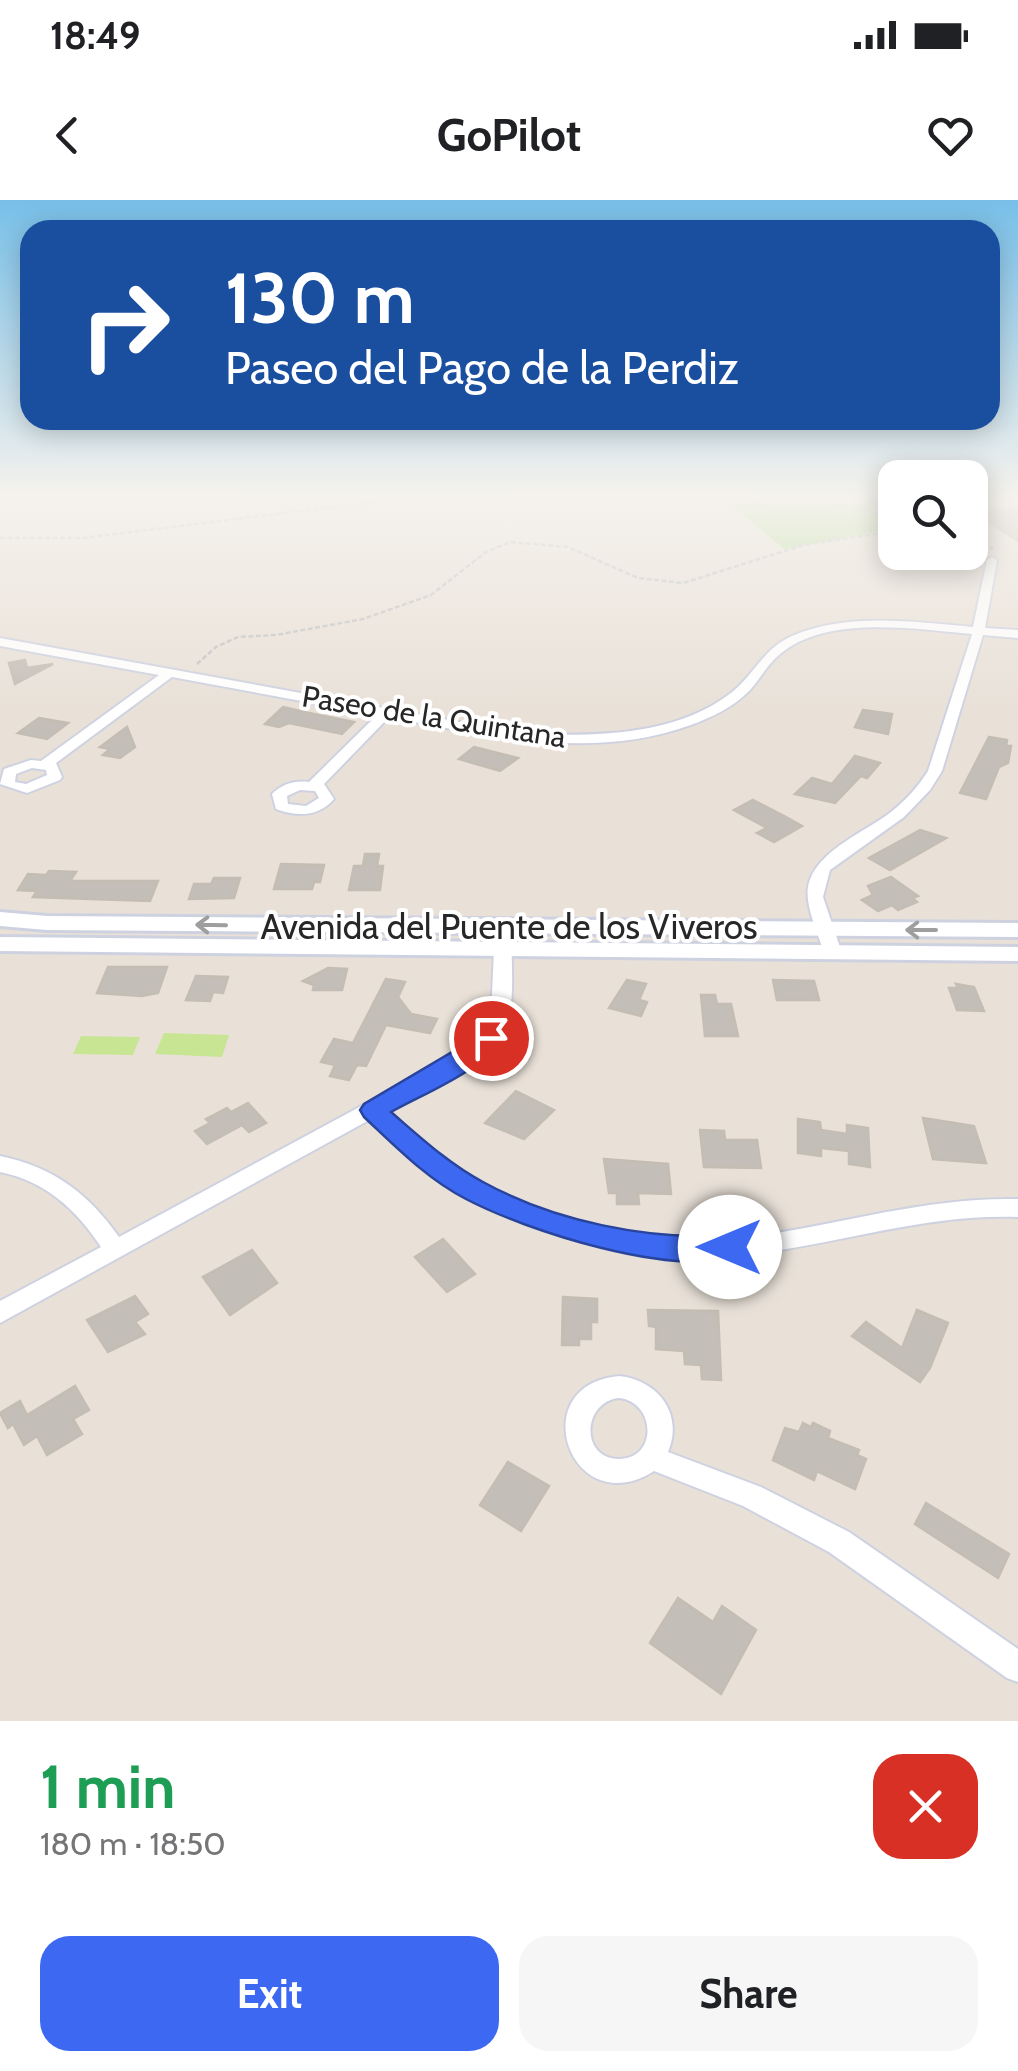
<!DOCTYPE html>
<meta charset="utf-8">
<style>
body{margin:0;font-family:Cabin,sans-serif;background:#f6f6f6;color:#202124;height:100vh;display:flex;flex-direction:column;font-size:38px;white-space:nowrap}
*{box-sizing:border-box;margin:0}
p{font-size:32px;color:#757577}
.icon{flex:none;width:55px;height:55px;fill:none;stroke:currentColor;stroke-width:2;stroke-linecap:round;stroke-linejoin:round}
.map{position:relative;height:1521px;overflow:hidden}
.sheet{display:flex;flex-direction:column;background:#fff;flex:1}
.sheet>*{flex:none}
.guide{position:absolute;left:20px;top:20px;width:980px;height:210px;border-radius:30px;box-shadow:0 5px 25px #0003;background:#1a4fa0;color:#fff;overflow:hidden}
.buttons{position:absolute;left:878px;top:260px;display:grid;gap:20px}
.buttons a{display:grid;place-items:center;width:110px;height:110px;border-radius:20px;background:#fff;box-shadow:0 5px 25px #0003;font-size:50px}
.pin{position:absolute;display:grid;place-items:center;width:85px;height:85px;color:#fff;margin:-42px;border:5px solid #fff;border-radius:50%;box-shadow:0 2px 10px #0007}
.me{position:absolute;width:110px;margin:-55px;rotate:270deg;stroke-linejoin:round;filter:drop-shadow(0 0 8px #0008)}
.turn{display:flex;align-items:center;gap:35px;height:210px;padding:0 40px;font-size:45px}
.turn .icon{width:130px;height:130px;stroke-width:2.5}
.turn b{display:block;font-size:70px;line-height:85px}
.round{display:grid;place-items:center;flex:none;width:105px;height:105px;border-radius:30px;background:#f6f6f6}
.overview{display:flex;align-items:center;justify-content:space-between;height:170px;padding:0 40px}
h1{font-size:60px;font-weight:800;line-height:75px;color:#1e9e55}
.cta{display:flex;gap:20px;margin-top:auto;padding:20px 40px}
.cta a{flex:1;height:115px;border-radius:30px;background:#3d69f2;color:#fff;font-size:40px;font-weight:800;line-height:115px;text-align:center}
.cta a+a{background:#f6f6f6;color:#202124}
.status{display:flex;justify-content:space-between;align-items:center;height:70px;padding:0 50px;background:#fff;direction:ltr}
.status svg{height:28px;fill:currentColor}
header{display:flex;justify-content:space-between;align-items:center;height:130px;padding:0 40px;background:#fff;font-size:45px;font-weight:800}
.map>svg:first-child{display:block}
</style>
<div class="status"><b>18:49</b><svg viewBox="0 0 49 12"><path d="M0 12V9h3v3zM5 12V6h3v6zM10 12V3h3v9zM15 12V0h3v12zM26 1h20v11H26zM47 4h2v5h-2z"/></svg></div>
<header><svg class="icon" aria-label="back" viewBox="0 0 24 24"><path d="M15 5l-7 7 7 7"/></svg>GoPilot<svg class="icon" aria-label="heart" viewBox="0 0 24 24"><path d="M12 20l-8-8c-3-5 5-10 8-4 3-6 11-1 8 4z"/></svg></header>
<div class="map">
<svg width="1018" height="1521" viewBox="0 0 1018 1521">
<rect width="100%" height="100%" fill="#e9e1d8"/>
<!-- green -->
<path fill="#b3de96" d="M 723,297 L 895,297 L 895,328 L 784,349 Z"/>
<!-- pitch -->
<g fill="#c7e592">
<path d="M 164,833 L 229,835 L 222,857 L 155,854 Z"/>
<path d="M 81,836 L 140,837 L 133,855 L 73,854 Z"/>
</g>
<!-- building -->
<g fill="#c4beb8" stroke="#c4bdb3" stroke-width="2.5">
<path d="M 1018,310 L 1018,341 L 976,314 Z"/>
<path d="M 25,460 L 27,468 L 53,464 L 15,484 L 9,463 Z"/>
<path d="M 283,507 L 304,512 L 354,522 L 342,534 L 289,523 L 279,527 L 265,524 Z"/>
<path d="M 863,510 L 892,514 L 888,534 L 855,527 Z"/>
<path d="M 39,518 L 68,523 L 47,539 L 18,533 Z"/>
<path d="M 127,527 L 135,547 L 120,558 L 103,555 L 110,549 L 100,547 Z"/>
<path d="M 989,537 L 1007,540 L 1006,546 L 1011,546 L 1008,563 L 999,567 L 986,599 L 960,593 Z"/>
<path d="M 474,547 L 518,558 L 500,571 L 459,559 Z"/>
<path d="M 855,556 L 880,563 L 867,578 L 861,576 L 835,603 L 795,594 L 812,578 L 832,584 Z"/>
<path d="M 753,600 L 786,617 L 802,626 L 774,642 L 757,633 L 767,628 L 734,610 Z"/>
<path d="M 920,630 L 946,638 L 890,670 L 869,658 Z"/>
<path d="M 365,654 L 379,654 L 377,666 L 383,666 L 380,690 L 349,690 L 354,666 L 363,666 Z"/>
<path d="M 281,664 L 324,665 L 320,682 L 314,682 L 312,689 L 274,689 Z"/>
<path d="M 49,671 L 76,672 L 70,681 L 158,681 L 150,701 L 33,697 L 37,691 L 18,690 L 28,674 L 46,675 Z"/>
<path d="M 891,677 L 918,696 L 912,698 L 917,702 L 898,710 L 892,705 L 878,711 L 862,700 L 873,695 L 868,686 Z"/>
<path d="M 214,678 L 240,678 L 234,698 L 189,699 L 194,684 L 211,684 Z"/>
<path d="M 108,767 L 167,767 L 158,793 L 142,796 L 97,793 Z"/>
<path d="M 328,768 L 347,769 L 342,790 L 313,790 L 314,785 L 303,781 Z"/>
<path d="M 196,776 L 228,777 L 223,793 L 213,792 L 210,801 L 186,800 Z"/>
<path d="M 386,779 L 405,782 L 398,797 L 411,814 L 437,819 L 430,833 L 386,825 L 366,866 L 357,865 L 349,880 L 330,876 L 335,865 L 321,862 L 334,839 L 353,843 Z"/>
<path d="M 627,780 L 646,784 L 639,800 L 647,802 L 641,816 L 609,808 Z"/>
<path d="M 773,780 L 814,781 L 819,800 L 777,800 Z"/>
<path d="M 956,784 L 974,787 L 984,811 L 957,810 L 949,788 L 958,788 Z"/>
<path d="M 701,795 L 715,795 L 717,804 L 731,804 L 738,836 L 705,836 Z"/>
<path d="M 516,891 L 554,910 L 524,939 L 485,923 Z"/>
<path d="M 248,903 L 266,923 L 249,932 L 242,925 L 207,944 L 195,931 L 210,923 L 206,919 L 227,908 L 231,912 Z"/>
<path d="M 923,918 L 974,926 L 986,963 L 933,959 Z"/>
<path d="M 798,919 L 820,922 L 821,930 L 847,934 L 847,925 L 868,928 L 870,967 L 849,964 L 849,951 L 821,948 L 821,956 L 798,953 Z"/>
<path d="M 700,930 L 724,931 L 725,940 L 757,940 L 761,968 L 704,967 Z"/>
<path d="M 604,959 L 668,964 L 671,994 L 638,993 L 639,1004 L 617,1004 L 617,993 L 609,993 Z"/>
<path d="M 443,1039 L 475,1074 L 447,1092 L 415,1057 Z"/>
<path d="M 252,1050 L 277,1083 L 230,1115 L 203,1077 Z"/>
<path d="M 135,1096 L 148,1114 L 135,1122 L 145,1134 L 108,1152 L 87,1120 Z"/>
<path d="M 563,1097 L 597,1099 L 597,1122 L 591,1122 L 591,1139 L 579,1139 L 579,1145 L 562,1145 Z"/>
<path d="M 648,1110 L 718,1111 L 721,1180 L 702,1179 L 701,1165 L 685,1164 L 684,1151 L 656,1149 L 656,1127 L 649,1126 Z"/>
<path d="M 917,1110 L 948,1123 L 930,1168 L 920,1182 L 852,1136 L 866,1122 L 902,1148 Z"/>
<path d="M 75,1186 L 89,1210 L 73,1219 L 82,1234 L 47,1255 L 37,1236 L 24,1245 L 13,1224 L 8,1228 L 0,1213 L 20,1201 L 27,1215 Z"/>
<path d="M 803,1223 L 811,1227 L 813,1223 L 830,1231 L 828,1238 L 859,1250 L 857,1255 L 866,1259 L 855,1289 L 817,1271 L 814,1280 L 773,1260 L 785,1228 L 799,1232 Z"/>
<path d="M 508,1262 L 549,1286 L 521,1331 L 480,1305 Z"/>
<path d="M 926,1303 L 1009,1354 L 998,1378 L 915,1324 Z"/>
<path d="M 678,1398 L 713,1422 L 722,1406 L 756,1430 L 721,1494 L 650,1443 Z"/>
</g>
<g fill="none" stroke-linecap="round" stroke-linejoin="round">
<defs>
<g id="minor">
<path d="M 992,357 L 997,360 L 985,428 L 1018,430 L 1018,438 L 983,435 L 942,571 L 930,590 L 904,617 L 830,670 L 823,697 L 842,753 L 833,758 L 824,753 C 819,736 810,717 808,700 C 802,656 863,634 891,612 C 906,600 918,587 928,571 L 972,434 C 915,429 825,414 779,455 C 767,465 760,479 750,490 C 734,507 712,517 691,525 C 591,561 489,536 389,517 L 324,584 L 334,599 C 318,617 298,617 276,609 L 272,594 C 282,584 295,580 309,582 L 377,515 L 172,477 L 56,563 L 62,577 L 60,580 L 27,593 L 0,584 L 4,569 L 31,560 L 41,561 L 159,475 L 0,446 L 0,438 L 525,534 C 593,536 674,537 731,493 C 754,475 764,448 792,436 C 849,412 913,422 973,427 L 987,360 ZM 32,568 L 46,570 L 47,575 L 26,584 L 15,582 L 16,574 ZM 300,590 L 315,591 L 319,598 L 306,606 L 288,604 L 287,596 Z"/>
<path d="M 503,722 L 511,727 C 511,752 515,798 508,820 C 494,863 424,890 387,911 C 416,937 446,967 482,985 C 565,1029 670,1048 763,1035 C 849,1022 930,997 1018,999 L 1018,1017 C 929,1014 848,1041 761,1053 C 664,1067 552,1044 465,996 C 430,977 400,947 371,919 L 0,1123 L 0,1101 L 101,1047 C 76,1009 45,981 0,972 L 0,956 C 53,967 88,993 119,1037 L 452,857 L 483,833 L 491,816 L 495,727 Z"/>
<path d="M 619,1176 C 658,1180 684,1214 668,1252 L 761,1287 L 849,1332 L 1018,1449 L 1018,1482 L 1007,1478 L 829,1352 L 743,1306 L 654,1271 C 571,1324 522,1185 619,1176 ZM 619,1198 C 656,1202 658,1259 619,1259 C 580,1259 582,1202 619,1198 Z"/>
</g>
<g id="tertiary">
<path d="M 0,712 L 47,716 L 1018,723 L 1018,737 L 47,730 L 0,726 Z"/>
<path d="M 0,737 L 1018,747 L 1018,761 L 0,751 Z"/>
</g>
</defs>
<!-- minor casing -->
<use href="#minor" stroke="#ced2e0" stroke-width="4"/>
<!-- tertiary casing -->
<use href="#tertiary" stroke="#ced2e0" stroke-width="6"/>
<!-- path -->
<g stroke="#c3c3c3" stroke-width="2.5" stroke-dasharray="5 2.5" stroke-linecap="butt">
<path d="M 743,297 L 771,311 L 849,307 L 895,318"/>
<path d="M 860,297 L 895,311"/>
<path d="M 970,311 L 1018,308"/>
<path d="M 970,336 L 993,349"/>
<path d="M 0,338 L 83,338 L 414,297"/>
<path d="M 197,464 L 216,447 L 238,437 L 276,435 L 363,419 L 431,395 L 486,352 L 510,342 L 568,347 L 638,378 L 683,383 L 804,345 L 895,331"/>
</g>
<!-- minor -->
<use href="#minor" fill="#fff" fill-rule="evenodd"/>
<!-- tertiary -->
<use href="#tertiary" fill="#fff" fill-rule="evenodd"/>
</g>
<!-- one-way arrows -->
<defs><path id="oneway-shaft" d="M-6 0H5M1.5-3L5.5 0L1.5 3" fill="none" stroke-width="1.6" stroke-linecap="round" stroke-linejoin="round" transform="scale(2.5)"/></defs>
<g stroke="#9e9e9e">
<use href="#oneway-shaft" transform="translate(211 725) rotate(-179)"/>
<use href="#oneway-shaft" transform="translate(921 730) rotate(-180)"/>
</g>
<!-- sky -->
<linearGradient id="sky" x2="0" y2="1"><stop stop-color="#77bfe8"/><stop offset="0.58" stop-color="#f5f2ed"/><stop offset="1" stop-color="#f5f2ed" stop-opacity="0"/></linearGradient>
<rect width="1018" height="510" fill="url(#sky)"/>
<!-- route -->
<path fill="#3d69f2" stroke="#28449d" stroke-width="2.5" d="M 491,829 L 503,838 C 480,872 427,892 391,912 C 420,937 449,964 483,982 C 554,1021 649,1041 730,1035 L 740,1039 L 744,1047 L 740,1056 C 673,1078 527,1031 466,999 C 427,979 395,946 364,917 L 360,910 L 364,904 Z"/>
<g text-anchor="middle" stroke-width="8" stroke-linejoin="round" paint-order="stroke">
<!-- far-street labels -->
<g font-size="30" fill="#272727" stroke="#fff">
<text transform="translate(434 517) rotate(9)" y="10">Paseo de la Quintana</text>
</g>
<!-- street labels -->
<g font-size="35" fill="#272727" stroke="#fff">
<text x="509" y="739">Avenida del Puente de los Viveros</text>
</g>
</g>
</svg>
<div class="buttons">
<a><svg class="icon" aria-label="search" viewBox="0 0 24 24"><circle cx="10" cy="10" r="6"/><path d="M15 15l6 6"/></svg></a>
</div>
<div class="pin" style="left:491px;top:838px;background:#d93025"><svg class="icon" aria-label="arrive" viewBox="0 0 24 24"><path d="M6 21V4h12l-3 4 3 4H6"/></svg></div>
<svg class="me" style="left:730px;top:1047px" viewBox="-20 -20 40 40"><circle r="19" fill="#fff"/><path d="M0-13L10 11 0 6-10 11z" fill="#3d69f2"/></svg>
<div class="guide">
<div class="turn"><svg class="icon" aria-label="right" viewBox="0 0 24 24"><path d="M7 20v-9h11M14 6l5 5-5 5"/></svg><div><b>130 m</b>Paseo del Pago de la Perdiz</div></div>
</div>
</div>
<section class="sheet">
<div class="overview"><div><h1>1 min</h1><p>180 m · 18:50</p></div><a class="round" style="background:#d93025;color:#fff"><svg class="icon" aria-label="close" viewBox="0 0 24 24"><path d="M6 6l12 12M18 6L6 18"/></svg></a></div>
<div class="cta"><a>Exit</a><a>Share</a></div>
</section>
